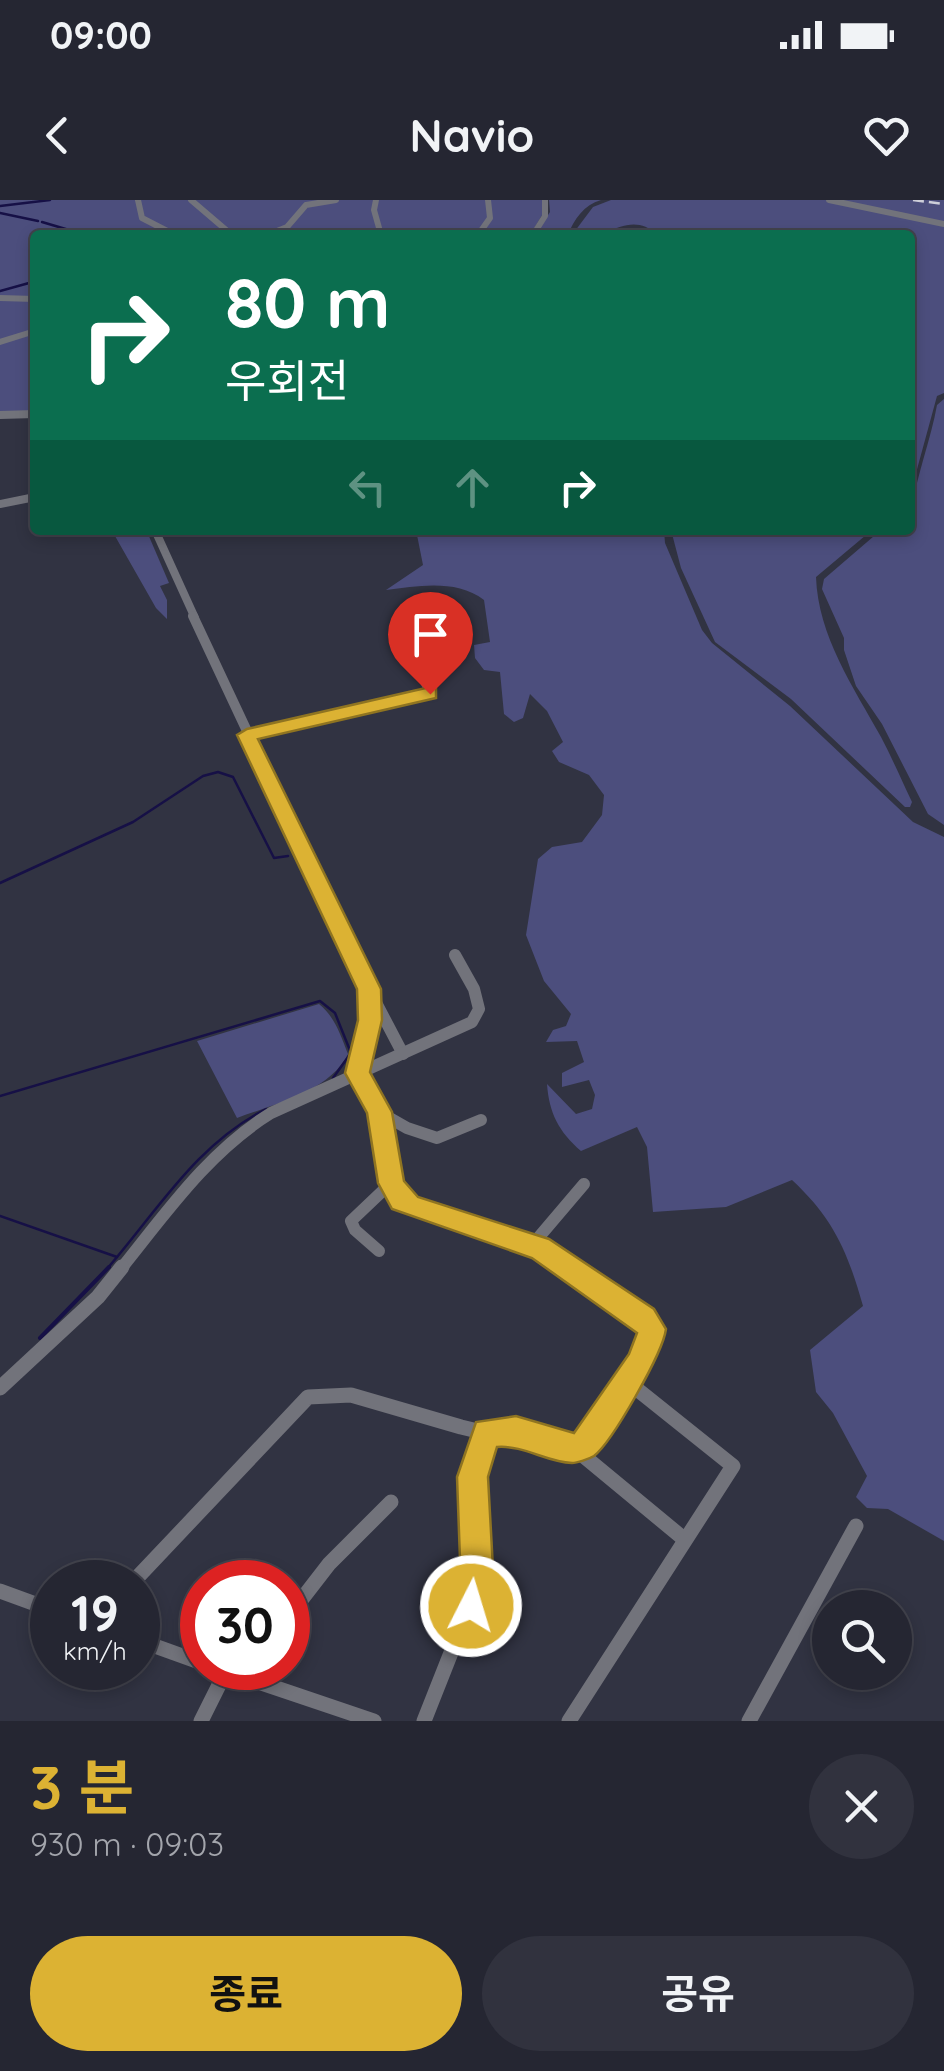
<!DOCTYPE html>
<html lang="ko">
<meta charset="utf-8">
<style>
body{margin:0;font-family:Quicksand,"Noto Sans KR",sans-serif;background:#31323e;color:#f1f3f6;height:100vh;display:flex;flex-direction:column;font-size:38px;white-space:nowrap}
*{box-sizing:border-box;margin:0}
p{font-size:32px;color:#a3a5ac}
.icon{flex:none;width:55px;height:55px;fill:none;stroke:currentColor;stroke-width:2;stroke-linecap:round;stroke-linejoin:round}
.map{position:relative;height:1521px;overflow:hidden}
.drawer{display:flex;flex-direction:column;background:#252632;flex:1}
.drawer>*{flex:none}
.top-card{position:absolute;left:30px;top:30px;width:885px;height:305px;border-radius:10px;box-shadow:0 5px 15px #0003,0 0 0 2px #42434d;background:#0b6e4f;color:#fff;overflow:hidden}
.tools{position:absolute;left:812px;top:1390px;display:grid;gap:20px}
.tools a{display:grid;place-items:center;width:100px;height:100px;border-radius:50%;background:#252632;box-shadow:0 5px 15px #0003,0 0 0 2px #42434d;font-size:50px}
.speed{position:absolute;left:30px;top:1360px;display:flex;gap:20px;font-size:50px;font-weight:700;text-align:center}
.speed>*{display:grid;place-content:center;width:130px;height:130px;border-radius:50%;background:#252632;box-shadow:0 5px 15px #0003,0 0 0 2px #42434d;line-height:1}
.speed small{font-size:25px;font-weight:400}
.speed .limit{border:15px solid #d22;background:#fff;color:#111}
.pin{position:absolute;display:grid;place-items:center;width:85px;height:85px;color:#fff;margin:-102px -42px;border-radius:50% 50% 50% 0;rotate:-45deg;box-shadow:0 0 10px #0007}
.pin .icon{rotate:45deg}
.me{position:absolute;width:110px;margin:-55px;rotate:5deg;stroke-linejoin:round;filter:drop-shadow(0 0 8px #0008)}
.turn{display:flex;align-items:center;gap:35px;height:210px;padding:0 30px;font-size:45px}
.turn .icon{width:130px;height:130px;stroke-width:2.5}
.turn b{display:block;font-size:70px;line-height:85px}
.lanes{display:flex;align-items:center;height:95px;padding:0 30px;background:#0003;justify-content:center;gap:50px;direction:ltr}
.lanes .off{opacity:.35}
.round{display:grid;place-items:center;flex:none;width:105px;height:105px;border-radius:52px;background:#31323e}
.headline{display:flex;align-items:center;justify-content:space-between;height:170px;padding:0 30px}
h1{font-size:60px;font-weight:700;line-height:75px;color:#dcb233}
.primary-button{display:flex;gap:20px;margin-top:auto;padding:20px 30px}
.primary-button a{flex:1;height:115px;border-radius:60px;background:#dcb233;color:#111;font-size:40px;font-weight:700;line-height:115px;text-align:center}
.primary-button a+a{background:#31323e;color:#f1f3f6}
.status{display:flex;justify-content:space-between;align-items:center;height:70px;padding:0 50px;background:#252632;direction:ltr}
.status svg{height:28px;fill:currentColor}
header{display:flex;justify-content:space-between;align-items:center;height:130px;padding:0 30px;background:#252632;font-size:45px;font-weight:700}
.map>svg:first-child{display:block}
</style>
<div class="status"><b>09:00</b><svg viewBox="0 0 49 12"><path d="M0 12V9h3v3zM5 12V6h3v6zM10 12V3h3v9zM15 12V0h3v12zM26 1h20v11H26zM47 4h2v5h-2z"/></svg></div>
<header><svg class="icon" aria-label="back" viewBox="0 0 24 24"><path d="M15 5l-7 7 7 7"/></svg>Navio<svg class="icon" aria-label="heart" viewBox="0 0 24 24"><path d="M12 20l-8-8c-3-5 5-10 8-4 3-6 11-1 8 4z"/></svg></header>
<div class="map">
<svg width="944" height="1521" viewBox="0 0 944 1521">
<rect width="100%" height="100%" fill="#313342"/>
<!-- green -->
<g fill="#4c4e7d">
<path d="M 0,0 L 542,0 L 544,12 L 530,35 L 35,35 L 35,211 L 0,212 Z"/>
<path d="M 549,0 L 601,0 C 584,5 574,19 568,35 L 535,35 L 550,12 Z"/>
<path d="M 611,0 L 944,0 L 944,193 L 937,196 L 910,295 L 910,35 L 657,35 C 640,18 623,25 605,33 C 596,37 582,35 572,35 L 593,7 Z"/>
<path d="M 944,199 L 944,625 L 928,614 L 882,524 L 856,486 L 844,450 L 844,438 L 822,389 L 824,379 L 881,330 L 910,330 C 910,292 930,245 937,205 Z"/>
<path d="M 131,330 L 148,334 L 169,383 L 160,386 L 167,400 L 167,419 L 156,408 L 115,336 Z"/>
<path d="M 416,330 L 664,330 L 665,343 L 702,430 L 712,443 L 790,506 L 913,622 L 944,637 L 944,1341 L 888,1309 L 867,1308 L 856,1297 L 867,1276 L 833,1213 L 816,1192 L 810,1150 L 863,1106 C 848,1053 834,1019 792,980 L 726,1007 L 653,1012 L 647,947 L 637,927 L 581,951 C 559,932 549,913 547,884 L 576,914 L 592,909 L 595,895 L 589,880 L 562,887 L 562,873 L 584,862 L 577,841 L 546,842 L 553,830 L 566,826 L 571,814 L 544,781 L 526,735 L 538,659 L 552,647 L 582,642 L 602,615 L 604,595 L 589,575 L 559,562 L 552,551 L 563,542 L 547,511 L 530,494 L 523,518 L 514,522 L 504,514 L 500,472 L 484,470 L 475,458 L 474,445 L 490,442 L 484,400 C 456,379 419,386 386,390 L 423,365 Z"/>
<path d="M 671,330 L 872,330 L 816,377 C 818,436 854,488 881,537 C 892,558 902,581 912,602 L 910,607 L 905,607 L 791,499 L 715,442 L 681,368 Z"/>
<path d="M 319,804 C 335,817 340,834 348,854 C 329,892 274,904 237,918 L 197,841 Z"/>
</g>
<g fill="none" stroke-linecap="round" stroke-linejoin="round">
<!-- stream-far1 -->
<g stroke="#161046" stroke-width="2.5">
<path d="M 0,6 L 50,0"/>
<path d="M 0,13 L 38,21"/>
<path d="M 42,22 L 69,30"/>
<path d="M 73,31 L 90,35"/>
<path d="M 0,91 L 29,83"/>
<path d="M 0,683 L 133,622 L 203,576 L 218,572 L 233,577 L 274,658 L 288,656"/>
<path d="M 0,896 L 320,801 L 335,813 L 351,853 L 333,878"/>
<path d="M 0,1016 L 117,1057"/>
<path d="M 106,1070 C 156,1013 196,944 266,909"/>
</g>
<!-- stream -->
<path stroke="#161046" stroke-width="4" d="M 40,1138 L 109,1067"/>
<!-- street-far4 -->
<g stroke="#72737b" stroke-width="6">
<path d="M 138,0 L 142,18 L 175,35"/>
<path d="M 191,0 L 232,35"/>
<path d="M 376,0 L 374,10 L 381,35"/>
<path d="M 829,0 L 944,24"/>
<path d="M 267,35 L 287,27 L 306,5 L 336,0"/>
<path d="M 478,35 L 490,18 L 488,0"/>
<path d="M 533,35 L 545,16 L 545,0"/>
<path d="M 0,98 L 35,99"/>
<path d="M 0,142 L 35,131"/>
</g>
<!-- street-far3 -->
<g stroke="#72737b" stroke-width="8">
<path d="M 0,215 L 35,214"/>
<path d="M 0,304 L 35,297"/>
<path d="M 155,330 L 195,418"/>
</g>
<!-- street-far2 -->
<g stroke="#72737b" stroke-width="10">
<path d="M 193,416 L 330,708"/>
<path d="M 247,535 L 430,494 L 401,416"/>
</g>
<!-- street-far1 -->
<g stroke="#72737b" stroke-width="12">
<path d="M 329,705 C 366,782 378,787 357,873 L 380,915 L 391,983 L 401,1001 L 529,1042 L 571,1070"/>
<path d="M 371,793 L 403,854"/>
<path d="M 379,912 L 407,928 L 437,938 L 481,920"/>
<path d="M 533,1044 L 584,984"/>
<path d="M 379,1051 L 355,1030 L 351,1021 L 391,983"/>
<path d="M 120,1070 C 166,1013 208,952 271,913 L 472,822 L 479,809 L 474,789 L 455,755"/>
</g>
<!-- street -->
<g stroke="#72737b" stroke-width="15">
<path d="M 0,1188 L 98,1097 L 122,1067"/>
<path d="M 574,1248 L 684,1339"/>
<path d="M 133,1382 L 308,1197 L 351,1195 L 461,1227 L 486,1233 L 521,1232 L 574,1248 C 612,1224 641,1171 652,1129 L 644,1118 L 567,1067"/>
<path d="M 0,1391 L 52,1410"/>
<path d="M 288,1417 L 329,1364 L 391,1302"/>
<path d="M 138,1440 L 202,1463"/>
<path d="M 217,1468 L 374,1521"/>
<path d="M 201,1521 L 226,1471"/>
<path d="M 424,1521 L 477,1387 L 472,1277 L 486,1233"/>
<path d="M 569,1521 L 733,1266 L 628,1182"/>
<path d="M 749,1521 L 856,1326"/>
</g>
<!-- rail -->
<path stroke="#cdced9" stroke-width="2.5" stroke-dasharray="11 5" stroke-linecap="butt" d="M 913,0 L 944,4"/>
</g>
<!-- route -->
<path fill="#dcb233" stroke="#8f7421" stroke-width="2.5" d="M 430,487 L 436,489 L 436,498 L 258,539 L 381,789 L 382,820 L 370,872 L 392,912 L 404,981 L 418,997 L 549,1039 L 654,1109 L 666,1129 C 663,1153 612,1242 594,1256 C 589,1259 577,1263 572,1263 C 546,1262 524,1245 497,1247 L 488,1277 L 494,1387 L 483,1418 L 471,1423 L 460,1418 L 455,1406 L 461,1387 L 457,1277 L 476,1222 L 516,1216 L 574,1233 L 629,1154 L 637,1133 L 532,1058 L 392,1009 L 378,983 L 367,913 L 345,873 L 358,820 L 357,789 L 237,535 L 247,529 Z"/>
</svg>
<div class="tools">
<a><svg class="icon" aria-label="search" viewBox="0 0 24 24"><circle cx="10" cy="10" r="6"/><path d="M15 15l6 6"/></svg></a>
</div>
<div class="speed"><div>19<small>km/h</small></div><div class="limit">30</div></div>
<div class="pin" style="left:430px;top:494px;background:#d93025"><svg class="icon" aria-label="arrive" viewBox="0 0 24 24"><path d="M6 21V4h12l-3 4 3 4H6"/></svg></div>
<svg class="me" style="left:471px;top:1406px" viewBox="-20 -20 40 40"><circle r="17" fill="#dcb233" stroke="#fff" stroke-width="3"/><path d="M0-11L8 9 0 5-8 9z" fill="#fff"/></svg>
<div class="top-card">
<div class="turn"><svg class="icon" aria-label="right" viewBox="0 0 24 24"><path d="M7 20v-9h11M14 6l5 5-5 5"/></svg><div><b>80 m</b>우회전</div></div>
<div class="lanes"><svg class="icon off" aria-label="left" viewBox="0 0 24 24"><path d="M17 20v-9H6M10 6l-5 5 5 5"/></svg><svg class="icon off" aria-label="ahead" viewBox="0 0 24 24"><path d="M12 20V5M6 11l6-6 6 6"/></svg><svg class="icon" aria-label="right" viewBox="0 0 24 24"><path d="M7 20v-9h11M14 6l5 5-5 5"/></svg></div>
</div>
</div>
<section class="drawer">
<div class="headline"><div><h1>3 분</h1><p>930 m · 09:03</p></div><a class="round"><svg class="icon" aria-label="close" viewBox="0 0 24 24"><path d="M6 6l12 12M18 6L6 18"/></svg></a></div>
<div class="primary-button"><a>종료</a><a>공유</a></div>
</section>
